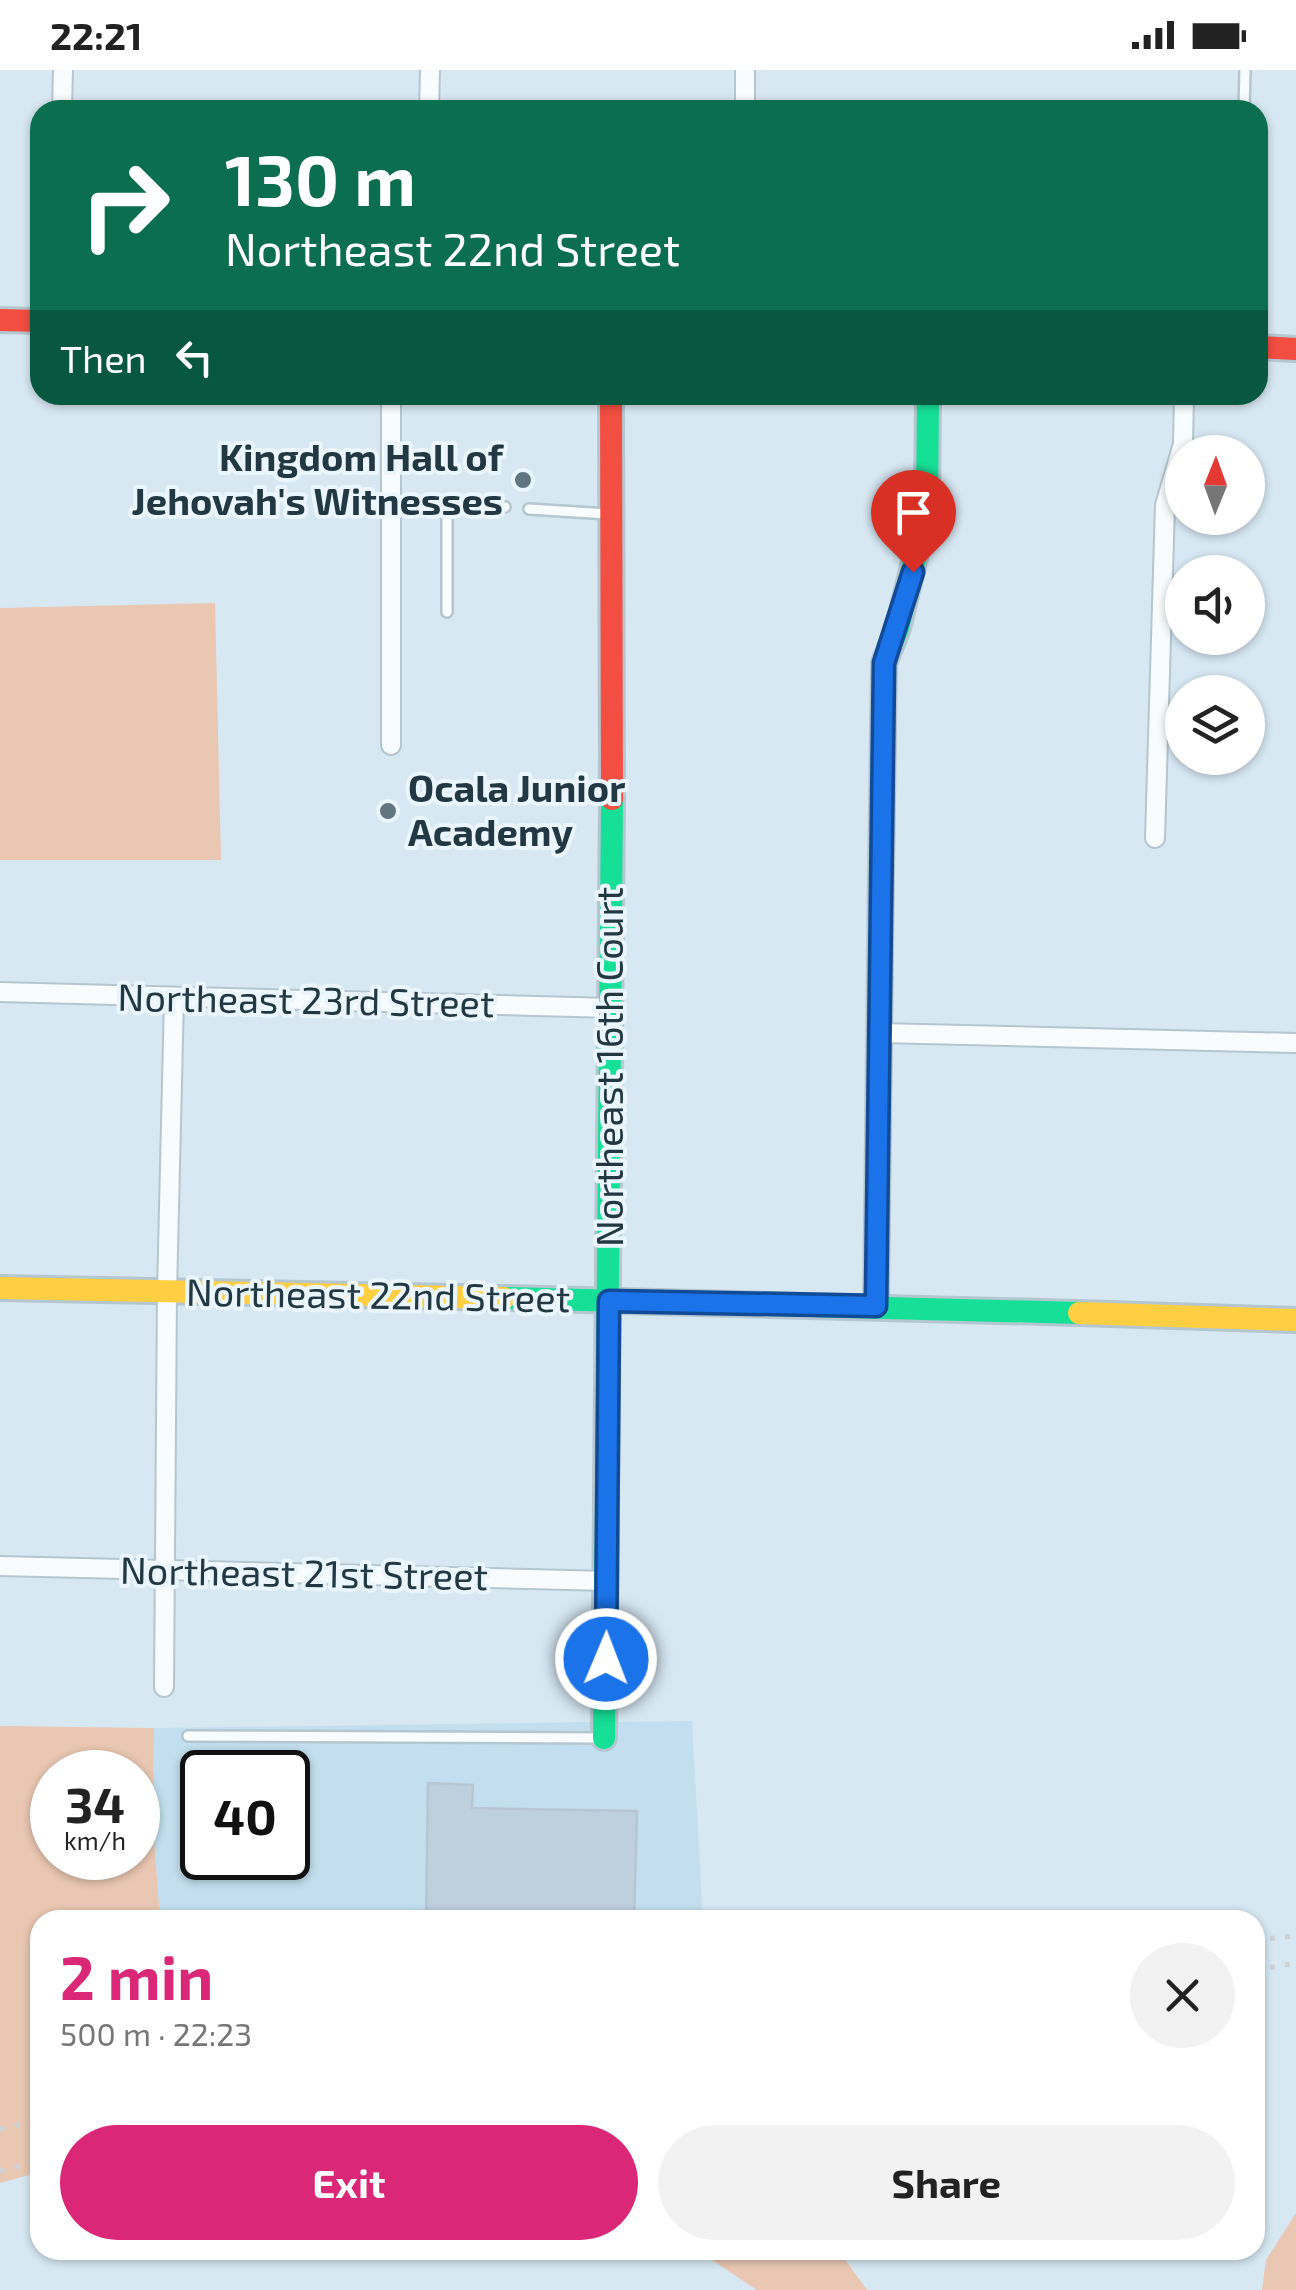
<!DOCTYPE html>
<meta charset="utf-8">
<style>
body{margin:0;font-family:"Exo 2",sans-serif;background:#f2f2f2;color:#222;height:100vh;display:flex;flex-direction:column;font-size:38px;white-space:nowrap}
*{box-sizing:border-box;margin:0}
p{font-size:32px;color:#767676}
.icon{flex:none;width:55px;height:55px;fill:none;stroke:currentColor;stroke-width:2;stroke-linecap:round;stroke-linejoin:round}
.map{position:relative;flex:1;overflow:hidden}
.details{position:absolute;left:30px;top:1840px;width:1235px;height:350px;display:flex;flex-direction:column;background:#fff;border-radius:30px;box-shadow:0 2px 8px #0004}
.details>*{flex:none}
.banner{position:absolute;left:30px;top:30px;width:1238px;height:305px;border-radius:30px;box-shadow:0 2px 8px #0004;background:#0b6e4f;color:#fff;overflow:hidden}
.needle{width:65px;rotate:1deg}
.fabs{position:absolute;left:1165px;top:365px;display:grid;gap:20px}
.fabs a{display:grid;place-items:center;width:100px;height:100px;border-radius:50%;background:#fff;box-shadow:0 2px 8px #0004;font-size:50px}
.speed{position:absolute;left:30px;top:1680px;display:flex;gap:20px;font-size:50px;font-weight:700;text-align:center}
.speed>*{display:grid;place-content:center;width:130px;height:130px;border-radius:50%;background:#fff;box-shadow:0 2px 8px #0004;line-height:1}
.speed small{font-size:25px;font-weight:400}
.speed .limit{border:5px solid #111;border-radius:15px;background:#fff;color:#111}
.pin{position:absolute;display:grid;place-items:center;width:85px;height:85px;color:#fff;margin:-102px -42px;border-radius:50% 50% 50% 0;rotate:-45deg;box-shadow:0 0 10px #0007}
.pin .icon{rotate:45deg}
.me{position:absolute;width:110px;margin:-55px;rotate:1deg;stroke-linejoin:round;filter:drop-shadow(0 0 8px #0008)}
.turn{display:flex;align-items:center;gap:35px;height:210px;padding:0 30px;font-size:45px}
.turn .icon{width:130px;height:130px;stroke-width:2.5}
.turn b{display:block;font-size:70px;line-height:85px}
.then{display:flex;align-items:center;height:95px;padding:0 30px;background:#0003;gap:20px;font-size:38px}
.round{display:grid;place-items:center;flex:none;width:105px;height:105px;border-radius:52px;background:#f2f2f2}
.summary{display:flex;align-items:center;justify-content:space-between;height:170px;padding:0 30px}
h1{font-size:60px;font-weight:700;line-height:75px;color:#db2777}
.primary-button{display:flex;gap:20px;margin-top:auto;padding:20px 30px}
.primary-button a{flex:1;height:115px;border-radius:60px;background:#db2777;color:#fff;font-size:40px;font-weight:700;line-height:115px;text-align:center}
.primary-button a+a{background:#f2f2f2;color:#222}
.status{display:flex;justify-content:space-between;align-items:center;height:70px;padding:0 50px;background:#fff;direction:ltr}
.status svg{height:28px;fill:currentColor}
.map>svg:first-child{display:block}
</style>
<div class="status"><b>22:21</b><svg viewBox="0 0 49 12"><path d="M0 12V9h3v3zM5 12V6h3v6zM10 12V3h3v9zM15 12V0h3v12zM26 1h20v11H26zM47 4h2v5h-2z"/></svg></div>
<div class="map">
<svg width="1296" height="2220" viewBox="0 0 1296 2220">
<rect width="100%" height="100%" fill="#d7e8f3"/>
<!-- built -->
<path fill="#c3dfef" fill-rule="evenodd" d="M 692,1651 L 703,1850 L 160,1850 L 153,1756 L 154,1658 L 595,1652 L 595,1678 L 613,1679 L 614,1652 ZM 202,1702 L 288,1702 L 288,1788 L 202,1788 Z"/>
<!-- green -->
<g fill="#e9c7b2" fill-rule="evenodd">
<path d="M 215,533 L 221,790 L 0,790 L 0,538 Z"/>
<path d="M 0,1656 L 154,1658 L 153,1756 L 160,1850 L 40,1850 L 40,2102 L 0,2113 ZM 52,1702 L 138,1702 L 138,1788 L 52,1788 Z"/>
<path d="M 1296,2143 L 1296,2220 L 1262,2220 L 1266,2190 Z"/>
<path d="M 715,2180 L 838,2180 L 867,2220 L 757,2220 L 706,2186 Z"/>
</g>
<!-- building -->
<path fill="#becfde" stroke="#b8c6d3" stroke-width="2.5" d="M 428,1713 L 473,1715 L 472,1738 L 637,1741 L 634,1850 L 426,1850 Z"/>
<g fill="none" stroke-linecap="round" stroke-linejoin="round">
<defs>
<g id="lane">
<path d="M 1244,40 L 1245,0"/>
<path d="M 529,439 L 608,444"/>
<path d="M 447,542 L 447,436 L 505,437"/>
<path d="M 188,1666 L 601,1668"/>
</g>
<g id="street">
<path d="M 62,40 L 63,0"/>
<path d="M 429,40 L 430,0"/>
<path d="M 745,40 L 745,0"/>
<path d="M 391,325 L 391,675"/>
<path d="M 1155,768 L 1165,435 L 1183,374 L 1184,325"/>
<path d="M 0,922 L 612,938"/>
<path d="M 879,963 L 1296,973"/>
<path d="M 0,1496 L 608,1511"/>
<path d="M 164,1617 L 167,1222 L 174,928"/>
</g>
<g id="fast">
<path d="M 881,805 L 884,593 L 898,558 L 927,438 L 928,325"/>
<path d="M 504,1228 L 1079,1243"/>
<path d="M 604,1668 L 612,729"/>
</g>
<g id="slow">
<path d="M 0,1218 L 504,1228"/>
<path d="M 1079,1243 L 1296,1250"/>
</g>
<g id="jam">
<path d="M 0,250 L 40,251"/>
<path d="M 1258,277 L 1296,279"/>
<path d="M 611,325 L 612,729"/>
<path d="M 876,1236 L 881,805"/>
</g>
</defs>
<!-- lane casing -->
<use href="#lane" stroke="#b4c6d0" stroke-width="14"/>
<!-- street casing -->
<use href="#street" stroke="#b4c6d0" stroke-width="22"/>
<!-- fast casing -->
<use href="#fast" stroke="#b4c6d0" stroke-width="28"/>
<!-- slow casing -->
<use href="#slow" stroke="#b4c6d0" stroke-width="28"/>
<!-- jam casing -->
<use href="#jam" stroke="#b4c6d0" stroke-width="28"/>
<!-- lane -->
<use href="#lane" stroke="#f9fcfd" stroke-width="9"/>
<!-- street -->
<use href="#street" stroke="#f9fcfd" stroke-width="18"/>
<!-- fast -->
<use href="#fast" stroke="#16e098" stroke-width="22"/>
<!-- slow -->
<use href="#slow" stroke="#ffcf43" stroke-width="22"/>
<!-- jam -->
<use href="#jam" stroke="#f24e42" stroke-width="22"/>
<!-- rail -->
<g stroke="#ccd2d5" stroke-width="5" stroke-dasharray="5 10" stroke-linecap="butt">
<path d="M 1255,1870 L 1296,1866"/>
<path d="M 1255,1900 L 1296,1893"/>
<path d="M 0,2059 L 40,2050"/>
<path d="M 0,2101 L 40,2091"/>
</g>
</g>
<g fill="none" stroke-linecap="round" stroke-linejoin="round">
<defs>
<path id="route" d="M 606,1589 L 609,1231 L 876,1236 L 884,593 L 913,502"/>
</defs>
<!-- route casing -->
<use href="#route" stroke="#114b97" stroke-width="25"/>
<!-- route -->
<use href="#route" stroke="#1a73e8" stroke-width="18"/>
</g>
<!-- markers -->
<g fill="#617681" stroke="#ebf5fc" stroke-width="4">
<circle cx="523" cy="410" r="10"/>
<circle cx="388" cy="741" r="10"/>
</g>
<g text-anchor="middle" stroke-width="8" stroke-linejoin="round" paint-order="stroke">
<!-- poi labels -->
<g font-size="38" font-weight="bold" fill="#223843" stroke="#ebf5fc" text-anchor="end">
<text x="503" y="401">Kingdom Hall of<tspan x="503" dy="44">Jehovah's Witnesses</tspan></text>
<text x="408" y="732" text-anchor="start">Ocala Junior<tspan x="408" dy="44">Academy</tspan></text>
</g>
<!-- street labels -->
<g font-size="38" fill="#223843" stroke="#ebf5fc">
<text transform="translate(306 931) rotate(1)" y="13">Northeast 23rd Street</text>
<text transform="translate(610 997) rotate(-90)" y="13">Northeast 16th Court</text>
<text transform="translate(378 1226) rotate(1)" y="13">Northeast 22nd Street</text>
<text transform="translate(304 1504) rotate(1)" y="13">Northeast 21st Street</text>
</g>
</g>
</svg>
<div class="fabs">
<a><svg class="needle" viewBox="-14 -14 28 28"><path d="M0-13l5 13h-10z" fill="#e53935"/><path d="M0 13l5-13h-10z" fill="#767676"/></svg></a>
<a><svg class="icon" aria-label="sound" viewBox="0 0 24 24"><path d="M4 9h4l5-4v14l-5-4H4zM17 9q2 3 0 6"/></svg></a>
<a><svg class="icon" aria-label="layers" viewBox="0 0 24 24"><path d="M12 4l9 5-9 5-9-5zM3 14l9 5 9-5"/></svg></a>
</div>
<div class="speed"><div>34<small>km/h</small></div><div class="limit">40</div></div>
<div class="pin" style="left:913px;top:502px;background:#d93025"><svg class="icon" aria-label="arrive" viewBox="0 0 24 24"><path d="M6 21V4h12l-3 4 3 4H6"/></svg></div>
<svg class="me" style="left:606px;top:1589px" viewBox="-20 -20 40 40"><circle r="17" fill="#1a73e8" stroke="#fff" stroke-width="3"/><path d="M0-11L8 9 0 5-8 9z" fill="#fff"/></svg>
<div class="banner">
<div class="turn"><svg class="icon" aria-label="right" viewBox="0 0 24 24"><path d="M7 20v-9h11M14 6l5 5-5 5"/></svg><div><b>130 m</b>Northeast 22nd Street</div></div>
<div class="then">Then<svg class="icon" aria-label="left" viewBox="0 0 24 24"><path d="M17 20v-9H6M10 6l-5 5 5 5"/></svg></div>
</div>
<section class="details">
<div class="summary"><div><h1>2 min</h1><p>500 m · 22:23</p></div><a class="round"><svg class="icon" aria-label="close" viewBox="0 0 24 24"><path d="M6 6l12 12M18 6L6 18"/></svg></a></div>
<div class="primary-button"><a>Exit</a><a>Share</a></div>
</section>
</div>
